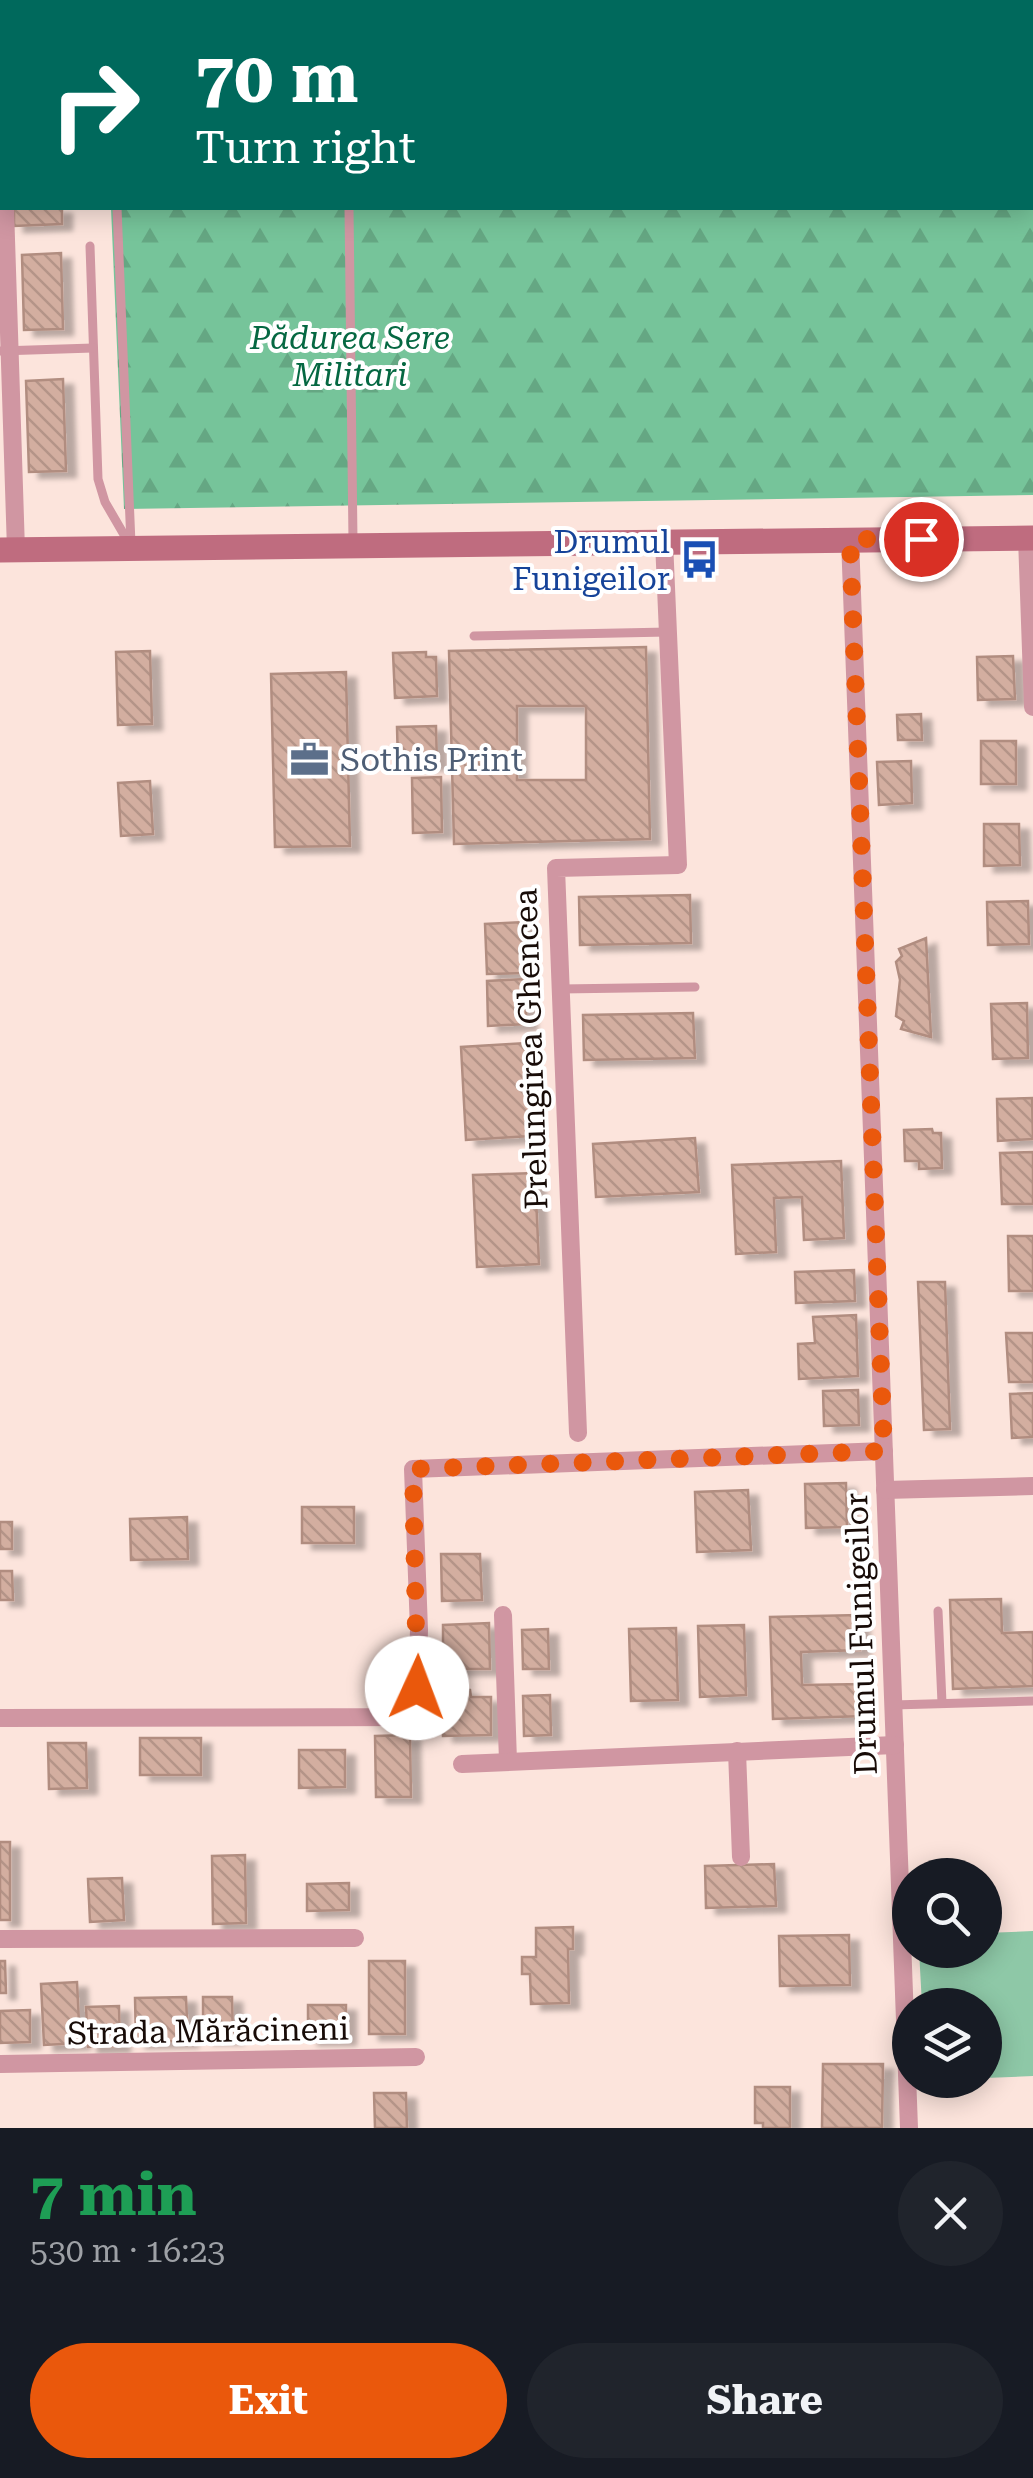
<!DOCTYPE html>
<meta charset="utf-8">
<style>
body{margin:0;font-family:"Roboto Serif",serif;background:#20242c;color:#f1f3f6;height:100vh;display:flex;flex-direction:column;font-size:38px;white-space:nowrap}
*{box-sizing:border-box;margin:0}
p{font-size:32px;color:#9ea1a6}
.icon{flex:none;width:55px;height:55px;fill:none;stroke:currentColor;stroke-width:2;stroke-linecap:round;stroke-linejoin:round}
.map{position:relative;height:2128px;overflow:hidden}
.side{display:flex;flex-direction:column;background:#171b24;flex:1}
.side>*{flex:none}
.banner{position:absolute;left:0px;top:0px;width:1035px;height:210px;box-shadow:0 5px 25px #0003;background:#00695c;color:#fff;overflow:hidden}
.fabs{position:absolute;left:892px;top:1858px;display:grid;gap:20px}
.fabs a{display:grid;place-items:center;width:110px;height:110px;border-radius:50%;background:#171b24;box-shadow:0 5px 25px #0003;font-size:50px}
.pin{position:absolute;display:grid;place-items:center;width:85px;height:85px;color:#fff;margin:-42px;border:5px solid #fff;border-radius:50%;box-shadow:0 2px 10px #0007}
.me{position:absolute;width:110px;margin:-55px;rotate:2deg;stroke-linejoin:round;filter:drop-shadow(0 0 8px #0008)}
.turn{display:flex;align-items:center;gap:35px;height:210px;padding:0 30px;font-size:45px}
.turn .icon{width:130px;height:130px;stroke-width:2.5}
.turn b{display:block;font-size:70px;line-height:85px}
.round{display:grid;place-items:center;flex:none;width:105px;height:105px;border-radius:52px;background:#20242c}
.overview{display:flex;align-items:center;justify-content:space-between;height:170px;padding:0 30px}
h1{font-size:60px;font-weight:700;line-height:75px;color:#1e9e55}
.primary-button{display:flex;gap:20px;margin-top:auto;padding:20px 30px}
.primary-button a{flex:1;height:115px;border-radius:60px;background:#ea580c;color:#fff;font-size:40px;font-weight:700;line-height:115px;text-align:center}
.primary-button a+a{background:#20242c;color:#f1f3f6}
.map>svg:first-child{display:block}
</style>
<div class="map">
<svg width="1033" height="2128" viewBox="0 0 1033 2128">
<defs>
<pattern id="forest-firs" width="22" height="20" patternUnits="userSpaceOnUse" patternTransform="scale(2.5)"><rect width="22" height="20" fill="#76c49a"/><path d="M5 1l3.5 6h-7zM16 11l3.5 6h-7z" fill="#65a783"/></pattern>
<pattern id="building-back-hatch" width="6" height="6" patternUnits="userSpaceOnUse" patternTransform="scale(2.5)"><rect width="6" height="6" fill="#d3aea0"/><path d="M-1 5l2 2M0 0l6 6M5-1l2 2" fill="none" stroke="#b49488"/></pattern>
<filter id="shadow"><feDropShadow dx="10" dy="6" stdDeviation="2.5" flood-color="#0004"/></filter>
</defs>
<rect width="100%" height="100%" fill="#fce4dc"/>
<!-- grass -->
<path fill="#8ec8a7" d="M 1033,1931 L 1033,2076 L 985,2078 L 985,2005 L 922,2005 L 919,1950 L 985,1950 L 985,1933 Z"/>
<!-- forest -->
<path fill="url(#forest-firs)" d="M 103,0 L 1033,0 L 1033,495 L 124,509 L 111,208 L 1032,208 L 1032,2 Z"/>
<!-- building -->
<g fill="url(#building-back-hatch)" stroke="#b18d80" stroke-width="2.5" fill-rule="evenodd" filter="url(#shadow)">
<path d="M 14,208 L 62,208 L 62,224 L 14,226 Z"/>
<path d="M 61,253 L 63,329 L 24,330 L 22,255 Z"/>
<path d="M 63,379 L 66,471 L 29,472 L 26,381 Z"/>
<path d="M 646,647 L 650,839 L 454,844 L 449,651 ZM 517,706 L 586,706 L 586,780 L 517,780 Z"/>
<path d="M 150,651 L 152,724 L 118,725 L 116,652 Z"/>
<path d="M 426,652 L 426,657 L 436,657 L 437,696 L 395,698 L 393,653 Z"/>
<path d="M 1013,656 L 1015,699 L 978,700 L 977,657 Z"/>
<path d="M 346,672 L 350,846 L 275,847 L 271,674 Z"/>
<path d="M 921,714 L 922,740 L 898,740 L 897,715 Z"/>
<path d="M 436,726 L 437,764 L 398,765 L 397,727 Z"/>
<rect x="981" y="741" width="35" height="43"/>
<path d="M 911,761 L 912,803 L 879,805 L 877,762 Z"/>
<path d="M 441,777 L 442,832 L 413,833 L 412,778 Z"/>
<path d="M 150,781 L 153,834 L 121,836 L 118,783 Z"/>
<path d="M 984,824 L 1019,824 L 1020,865 L 984,866 Z"/>
<path d="M 690,895 L 691,943 L 580,945 L 579,897 Z"/>
<path d="M 1028,901 L 1029,944 L 988,945 L 987,902 Z"/>
<path d="M 524,922 L 526,973 L 487,974 L 485,924 Z"/>
<path d="M 926,938 L 931,1037 L 901,1029 L 904,1021 L 896,1016 L 900,980 L 896,962 L 902,956 L 899,949 Z"/>
<path d="M 524,979 L 527,1024 L 488,1026 L 487,981 Z"/>
<path d="M 1027,1003 L 1028,1058 L 993,1059 L 991,1004 Z"/>
<path d="M 693,1013 L 695,1058 L 584,1060 L 583,1015 Z"/>
<path d="M 526,1043 L 531,1136 L 466,1140 L 461,1047 Z"/>
<path d="M 1032,1098 L 1033,1139 L 998,1141 L 997,1099 Z"/>
<path d="M 932,1129 L 933,1133 L 941,1133 L 942,1168 L 919,1169 L 919,1161 L 905,1161 L 904,1130 Z"/>
<path d="M 695,1138 L 699,1192 L 596,1197 L 593,1144 Z"/>
<path d="M 1033,1152 L 1033,1204 L 1002,1204 L 1000,1153 Z"/>
<path d="M 841,1161 L 844,1238 L 804,1240 L 802,1197 L 774,1198 L 776,1252 L 736,1254 L 732,1165 Z"/>
<path d="M 535,1173 L 539,1264 L 477,1267 L 473,1175 Z"/>
<path d="M 1008,1236 L 1033,1236 L 1033,1291 L 1009,1291 Z"/>
<path d="M 854,1270 L 855,1301 L 796,1303 L 795,1272 Z"/>
<path d="M 918,1282 L 945,1282 L 950,1429 L 924,1430 Z"/>
<path d="M 856,1315 L 858,1376 L 799,1379 L 798,1344 L 815,1343 L 813,1317 Z"/>
<path d="M 1006,1333 L 1033,1333 L 1033,1382 L 1009,1382 Z"/>
<path d="M 858,1390 L 859,1425 L 824,1426 L 823,1391 Z"/>
<path d="M 1033,1393 L 1033,1437 L 1012,1438 L 1010,1394 Z"/>
<path d="M 846,1483 L 847,1527 L 806,1528 L 805,1484 Z"/>
<path d="M 748,1490 L 751,1550 L 697,1552 L 695,1492 Z"/>
<rect x="302" y="1507" width="52" height="36"/>
<path d="M 187,1517 L 188,1559 L 131,1560 L 130,1519 Z"/>
<rect x="0" y="1522" width="12" height="27"/>
<path d="M 441,1554 L 480,1554 L 482,1600 L 442,1601 Z"/>
<path d="M 0,1571 L 12,1571 L 13,1600 L 0,1600 Z"/>
<path d="M 1001,1599 L 1002,1633 L 1033,1632 L 1033,1686 L 953,1689 L 950,1600 Z"/>
<path d="M 859,1615 L 860,1650 L 801,1652 L 802,1685 L 863,1684 L 864,1716 L 773,1719 L 770,1617 Z"/>
<path d="M 489,1623 L 490,1669 L 443,1669 L 443,1625 Z"/>
<path d="M 744,1625 L 746,1695 L 700,1697 L 698,1626 Z"/>
<path d="M 676,1628 L 678,1700 L 631,1701 L 629,1629 Z"/>
<path d="M 548,1629 L 549,1669 L 523,1669 L 522,1630 Z"/>
<path d="M 442,1690 L 470,1690 L 471,1697 L 491,1697 L 491,1735 L 443,1736 Z"/>
<path d="M 550,1695 L 551,1735 L 524,1736 L 523,1696 Z"/>
<path d="M 410,1735 L 411,1797 L 376,1797 L 375,1736 Z"/>
<rect x="140" y="1738" width="61" height="37"/>
<path d="M 48,1743 L 86,1743 L 87,1788 L 49,1789 Z"/>
<path d="M 299,1750 L 345,1750 L 345,1787 L 299,1788 Z"/>
<rect x="0" y="1842" width="10" height="78"/>
<path d="M 245,1855 L 246,1923 L 213,1924 L 212,1856 Z"/>
<path d="M 774,1864 L 776,1906 L 706,1908 L 705,1866 Z"/>
<path d="M 122,1878 L 124,1920 L 90,1922 L 88,1879 Z"/>
<path d="M 349,1883 L 349,1910 L 307,1911 L 307,1884 Z"/>
<path d="M 573,1927 L 573,1949 L 568,1949 L 569,2003 L 531,2004 L 530,1974 L 522,1974 L 522,1957 L 536,1957 L 536,1928 Z"/>
<path d="M 849,1935 L 850,1985 L 780,1986 L 779,1936 Z"/>
<path d="M 0,1961 L 5,1961 L 6,1993 L 0,1993 Z"/>
<rect x="369" y="1961" width="36" height="73"/>
<path d="M 77,1982 L 80,2043 L 44,2045 L 41,1984 Z"/>
<path d="M 186,1997 L 188,2041 L 136,2042 L 135,1998 Z"/>
<path d="M 203,1997 L 232,1997 L 233,2038 L 203,2038 Z"/>
<rect x="308" y="2005" width="38" height="34"/>
<path d="M 119,2006 L 120,2046 L 88,2047 L 86,2007 Z"/>
<path d="M 30,2010 L 30,2042 L 0,2043 L 0,2011 Z"/>
<path d="M 823,2064 L 883,2064 L 882,2128 L 822,2128 Z"/>
<path d="M 755,2087 L 790,2087 L 790,2128 L 763,2128 L 763,2123 L 755,2123 Z"/>
<path d="M 374,2093 L 406,2093 L 407,2128 L 375,2128 Z"/>
</g>
<g fill="none" stroke-linecap="round" stroke-linejoin="round">
<!-- lane -->
<g stroke="#d096a2" stroke-width="9">
<path d="M 108,0 L 108,2"/>
<path d="M 346,0 L 346,2"/>
<path d="M 117,208 L 131,544"/>
<path d="M 349,208 L 353,541"/>
<path d="M 90,246 L 98,479 L 105,502 L 130,545"/>
<path d="M 0,351 L 93,348"/>
<path d="M 474,636 L 668,632"/>
<path d="M 561,989 L 695,987"/>
<path d="M 938,1611 L 942,1703"/>
<path d="M 893,1705 L 1033,1701"/>
</g>
<!-- street -->
<g stroke="#d096a2" stroke-width="18">
<path d="M 0,59 L 2,137"/>
<path d="M 5,208 L 16,550"/>
<path d="M 1027,538 L 1033,707"/>
<path d="M 850,539 L 909,2128"/>
<path d="M 578,1433 L 556,868 L 678,865 L 664,541"/>
<path d="M 885,1490 L 1033,1486"/>
<path d="M 503,1615 L 508,1761"/>
<path d="M 0,1718 L 416,1717 L 419,1630 L 413,1469 L 884,1451"/>
<path d="M 737,1751 L 741,1857"/>
<path d="M 462,1764 L 895,1745"/>
<path d="M 0,1939 L 355,1938"/>
<path d="M 0,2064 L 416,2057"/>
</g>
<!-- secondary -->
<path stroke="#bf6c7f" stroke-width="25" d="M 0,550 L 1033,538"/>
</g>
<g fill="none" stroke-linecap="round" stroke-linejoin="round">
<!-- route -->
<path stroke="#ea580c" stroke-width="18" stroke-dasharray="0 32.4" d="M 417,1688 L 413,1469 L 884,1451 L 850,539 L 921,539"/>
</g>
<!-- icons -->
<defs>
<symbol id="bus-bare" viewBox="-9 -9 18 18"><path d="M-5-6H5V4H4V6H2V4H-2V6H-4V4H-5ZM-3.5-4V0h7V-4ZM-3.5 1.2v1.5H-2V1.2ZM2 1.2v1.5H3.5V1.2Z" fill="#1a4fb4" stroke="#fff" stroke-width="2.5" paint-order="stroke"/></symbol>
<symbol id="office-bare" viewBox="-9 -9 18 18"><path d="M-6-3h4V-5.5h4V-3h4V5H-6ZM-1-4.5V-3h2v-1.5ZM-6 0V1H6V0Z" fill="#5c6f8a" stroke="#fff" stroke-width="2.5" paint-order="stroke"/></symbol>
</defs>
<g fill-rule="evenodd">
<use href="#bus-bare" x="672" y="532" width="55" height="55"/>
<use href="#office-bare" x="282" y="732" width="55" height="55"/>
</g>
<g text-anchor="middle" stroke-width="8" stroke-linejoin="round" paint-order="stroke">
<!-- park labels -->
<g font-size="32" font-style="italic" fill="#056842" stroke="#fff">
<text x="350" y="349">Pădurea Sere<tspan x="350" dy="37">Militari</tspan></text>
</g>
<!-- transit labels -->
<g font-size="32" fill="#164399" stroke="#fff" text-anchor="end">
<text x="670" y="553">Drumul<tspan x="670" dy="37">Funigeilor</tspan></text>
</g>
<!-- service labels -->
<g font-size="32" fill="#4e5e75" stroke="#fff" text-anchor="start">
<text x="340" y="771">Sothis Print</text>
</g>
<!-- street labels -->
<g font-size="32" fill="#170b07" stroke="#fff">
<text transform="translate(531 1049) rotate(-92)" y="11">Prelungirea Ghencea</text>
<text transform="translate(861 1634) rotate(-92)" y="11">Drumul Funigeilor</text>
<text transform="translate(208 2031) rotate(-1)" y="11">Strada Mărăcineni</text>
</g>
</g>
</svg>
<div class="fabs">
<a><svg class="icon" aria-label="search" viewBox="0 0 24 24"><circle cx="10" cy="10" r="6"/><path d="M15 15l6 6"/></svg></a>
<a><svg class="icon" aria-label="layers" viewBox="0 0 24 24"><path d="M12 4l9 5-9 5-9-5zM3 14l9 5 9-5"/></svg></a>
</div>
<div class="pin" style="left:921px;top:539px;background:#d93025"><svg class="icon" aria-label="arrive" viewBox="0 0 24 24"><path d="M6 21V4h12l-3 4 3 4H6"/></svg></div>
<svg class="me" style="left:417px;top:1688px" viewBox="-20 -20 40 40"><circle r="19" fill="#fff"/><path d="M0-13L10 11 0 6-10 11z" fill="#ea580c"/></svg>
<div class="banner">
<div class="turn"><svg class="icon" aria-label="right" viewBox="0 0 24 24"><path d="M7 20v-9h11M14 6l5 5-5 5"/></svg><div><b>70 m</b>Turn right</div></div>
</div>
</div>
<section class="side">
<div class="overview"><div><h1>7 min</h1><p>530 m · 16:23</p></div><a class="round"><svg class="icon" aria-label="close" viewBox="0 0 24 24"><path d="M6 6l12 12M18 6L6 18"/></svg></a></div>
<div class="primary-button"><a>Exit</a><a>Share</a></div>
</section>
